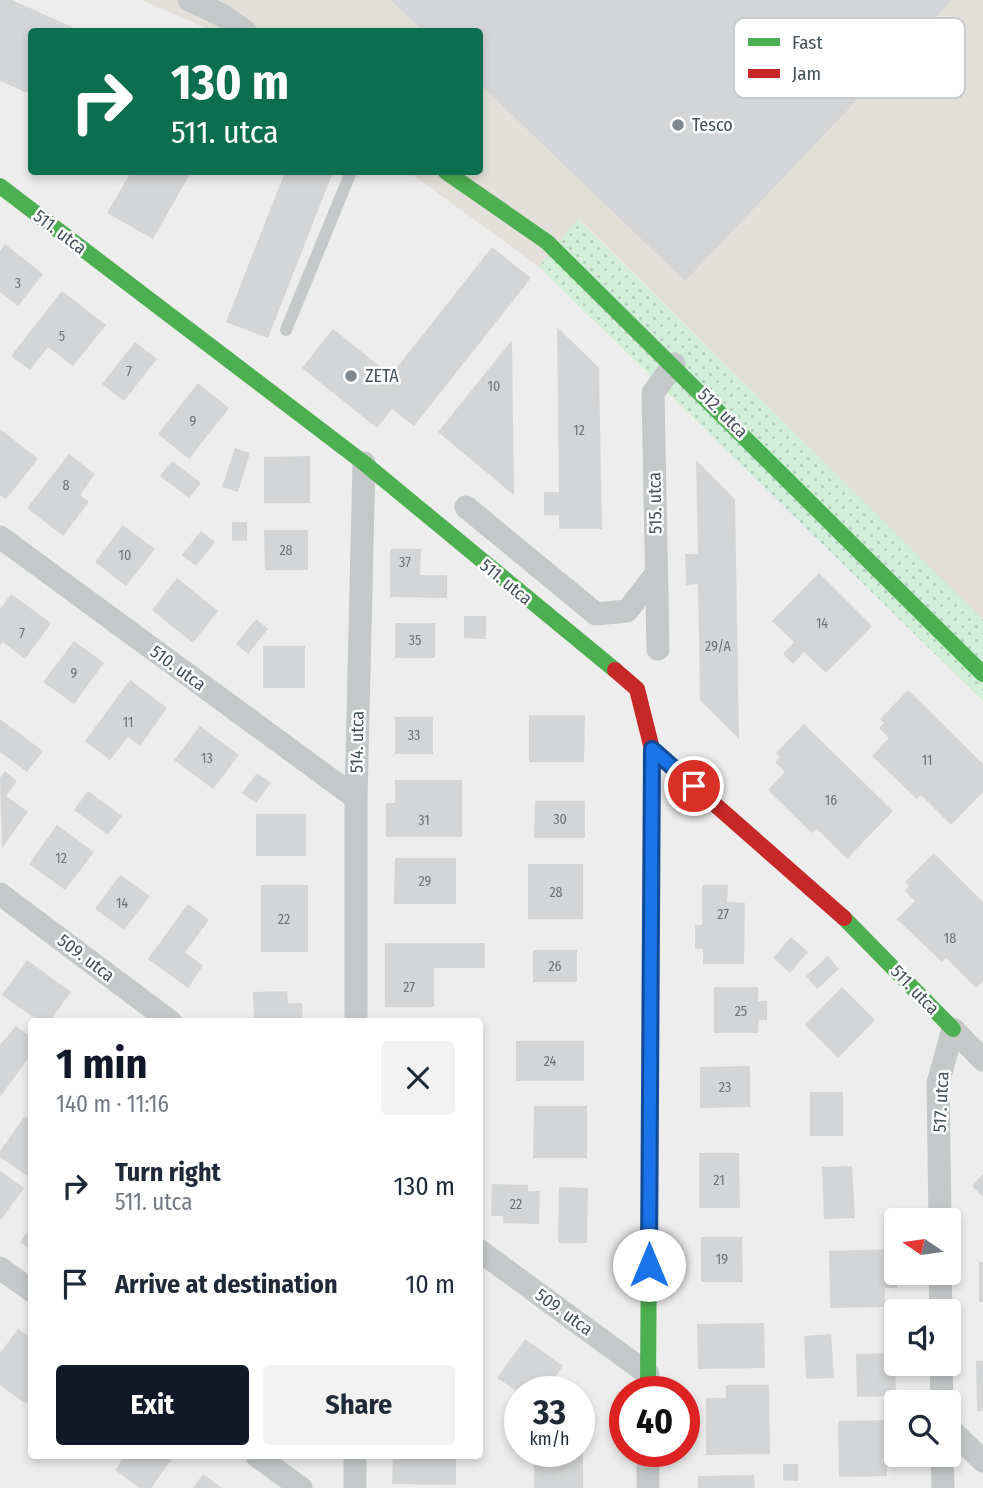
<!DOCTYPE html>
<meta charset="utf-8">
<style>
body{margin:0;font-family:"Fira Sans Condensed",sans-serif;background:#f2f2f3;color:#1f2937;height:100vh;display:flex;flex-direction:column;font-size:26px;white-space:nowrap}
*{box-sizing:border-box;margin:0}
p{font-size:23px;color:#747a83}
.icon{flex:none;width:38px;height:38px;fill:none;stroke:currentColor;stroke-width:2;stroke-linecap:round;stroke-linejoin:round}
.map{position:relative;flex:1;overflow:hidden}
.details{position:absolute;left:28px;top:1018px;width:455px;height:441px;display:flex;flex-direction:column;background:#fff;border-radius:7px;box-shadow:0 4px 10px #0003}
.details>*{flex:none}
.guide{position:absolute;left:28px;top:28px;width:455px;height:147px;border-radius:7px;box-shadow:0 4px 10px #0003;background:#0b6e4f;color:#fff;overflow:hidden}
.needle{width:46px;rotate:283deg}
.buttons{position:absolute;left:884px;top:1208px;display:grid;gap:14px}
.buttons a{display:grid;place-items:center;width:77px;height:77px;border-radius:7px;background:#fff;box-shadow:0 4px 10px #0003;font-size:35px}
.speed{position:absolute;left:504px;top:1376px;display:flex;gap:14px;font-size:35px;font-weight:700;text-align:center}
.speed>*{display:grid;place-content:center;width:91px;height:91px;border-radius:50%;background:#fff;box-shadow:0 4px 10px #0003;line-height:1}
.speed small{font-size:18px;font-weight:400}
.speed .limit{border:10px solid #d22;background:#fff;color:#111}
.pin{position:absolute;display:grid;place-items:center;width:60px;height:60px;color:#fff;margin:-30px;border:4px solid #fff;border-radius:50%;box-shadow:0 2px 7px #0007}
.me{position:absolute;width:77px;margin:-38px;rotate:0deg;stroke-linejoin:round;filter:drop-shadow(0 0 5px #0008)}
.turn{display:flex;align-items:center;gap:24px;height:147px;padding:0 28px;font-size:32px}
.turn .icon{width:91px;height:91px;stroke-width:2.5}
.turn b{display:block;font-size:49px;line-height:60px}
.round{display:grid;place-items:center;flex:none;width:74px;height:74px;border-radius:7px;background:#f2f2f3}
.summary{display:flex;align-items:center;justify-content:space-between;height:119px;padding:0 28px}
h1{font-size:42px;font-weight:700;line-height:52px;color:#111827}
.cta{display:flex;gap:14px;margin-top:auto;padding:14px 28px}
.cta a{flex:1;height:80px;border-radius:7px;background:#111827;color:#fff;font-size:28px;font-weight:700;line-height:80px;text-align:center}
.cta a+a{background:#f2f2f3;color:#1f2937}
ul{padding:0;list-style:none}
li{display:flex;align-items:center;gap:21px;height:98px;padding:0 28px}
li div{flex:1}
li b{display:block;font-size:26px}
li em{font-style:normal}
.map>svg:first-child{display:block}
</style>
<div class="map">
<svg width="983" height="1488" viewBox="0 0 983 1488">
<defs>
<pattern id="grass-dots" width="8" height="8" patternUnits="userSpaceOnUse" patternTransform="scale(1.75)"><rect width="8" height="8" fill="#d1eed8"/><path d="M2 2h.1M6 6h.1" fill="none" stroke="#b5cebc" stroke-width="1.8" stroke-linecap="round"/></pattern>
</defs>
<rect width="100%" height="100%" fill="#eeeded"/>
<!-- commercial -->
<path fill="#e3dfda" d="M 141,0 L 983,0 L 983,620 L 579,219 L 539,267 L 409,172 L 480,172 L 480,32 L 213,31 Z"/>
<!-- grass -->
<path fill="url(#grass-dots)" d="M 578,219 L 983,620 L 983,701 L 539,267 Z"/>
<!-- building -->
<g fill="#d4d5d6">
<path d="M 0,0 L 12,0 L 83,32 L 32,32 L 32,95 L 0,81 Z"/>
<path d="M 391,0 L 952,0 L 685,281 L 480,84 L 480,32 L 424,32 Z"/>
<path d="M 131,172 L 191,172 L 153,239 L 107,213 Z"/>
<path d="M 285,172 L 333,172 L 268,338 L 226,322 Z"/>
<path d="M 5,244 L 43,274 L 18,306 L 0,292 L 0,251 Z"/>
<path d="M 492,247 L 531,278 L 414,426 L 392,409 L 377,428 L 302,368 L 333,329 L 391,375 Z"/>
<path d="M 62,291 L 106,325 L 73,366 L 48,347 L 30,370 L 11,356 Z"/>
<path d="M 557,327 L 599,368 L 602,529 L 559,529 L 559,515 L 544,515 L 544,492 L 559,492 Z"/>
<path d="M 512,340 L 514,495 L 438,432 Z"/>
<path d="M 135,342 L 157,359 L 124,401 L 102,384 Z"/>
<path d="M 198,383 L 229,408 L 189,459 L 158,434 Z"/>
<path d="M 0,429 L 38,459 L 6,499 L 0,495 Z"/>
<path d="M 235,448 L 250,453 L 238,492 L 222,487 Z"/>
<path d="M 69,454 L 95,474 L 80,495 L 89,502 L 63,536 L 27,508 Z"/>
<path d="M 310,456 L 310,503 L 264,503 L 264,457 Z"/>
<path d="M 696,460 L 735,499 L 739,739 L 700,700 L 698,584 L 686,585 L 685,554 L 698,554 Z"/>
<path d="M 172,461 L 201,483 L 189,498 L 160,476 Z"/>
<rect x="232" y="522" width="15" height="19"/>
<path d="M 123,525 L 155,549 L 126,586 L 95,562 Z"/>
<path d="M 264,530 L 308,530 L 308,570 L 265,570 Z"/>
<path d="M 201,531 L 215,542 L 196,566 L 182,555 Z"/>
<path d="M 390,549 L 421,549 L 420,575 L 447,575 L 447,598 L 390,597 Z"/>
<path d="M 819,573 L 872,626 L 826,673 L 804,652 L 793,664 L 783,654 L 794,642 L 772,621 Z"/>
<path d="M 177,578 L 218,611 L 193,643 L 152,610 Z"/>
<path d="M 11,594 L 51,623 L 25,659 L 3,642 L 0,646 L 0,609 Z"/>
<path d="M 464,616 L 486,616 L 486,639 L 464,638 Z"/>
<path d="M 256,619 L 268,629 L 248,654 L 236,644 Z"/>
<rect x="395" y="623" width="40" height="35"/>
<path d="M 74,641 L 104,663 L 74,704 L 43,682 Z"/>
<rect x="263" y="646" width="42" height="42"/>
<path d="M 130,680 L 167,708 L 140,746 L 128,737 L 110,760 L 85,741 Z"/>
<path d="M 908,690 L 983,764 L 983,792 L 951,825 L 921,795 L 917,799 L 872,756 L 889,738 L 879,728 L 884,723 L 880,719 Z"/>
<path d="M 529,715 L 585,715 L 584,762 L 529,762 Z"/>
<rect x="395" y="717" width="38" height="37"/>
<path d="M 0,719 L 43,751 L 27,772 L 0,752 Z"/>
<path d="M 804,724 L 893,811 L 847,859 L 817,829 L 812,833 L 768,790 L 785,772 L 775,762 L 780,757 L 776,753 Z"/>
<path d="M 200,726 L 239,755 L 213,789 L 174,760 Z"/>
<path d="M 5,771 L 17,781 L 6,796 L 28,812 L 2,848 L 0,778 Z"/>
<path d="M 257,773 L 271,783 L 256,803 L 242,793 Z"/>
<path d="M 395,780 L 462,780 L 462,837 L 386,837 L 386,803 L 395,803 Z"/>
<path d="M 88,791 L 122,816 L 108,835 L 74,810 Z"/>
<path d="M 535,801 L 585,801 L 585,838 L 534,838 Z"/>
<rect x="256" y="814" width="50" height="42"/>
<path d="M 57,825 L 94,852 L 65,890 L 29,864 Z"/>
<path d="M 934,853 L 983,902 L 983,981 L 976,988 L 946,958 L 942,962 L 897,919 L 915,901 L 905,891 L 909,886 L 905,882 Z"/>
<path d="M 395,858 L 456,858 L 456,904 L 394,904 Z"/>
<rect x="528" y="864" width="55" height="55"/>
<path d="M 120,875 L 150,896 L 124,930 L 95,909 Z"/>
<rect x="261" y="885" width="47" height="67"/>
<path d="M 702,885 L 728,885 L 727,902 L 745,903 L 744,964 L 703,964 L 703,949 L 695,949 L 695,925 L 702,925 Z"/>
<path d="M 188,904 L 209,920 L 185,952 L 203,966 L 188,988 L 148,959 Z"/>
<path d="M 791,937 L 808,952 L 790,973 L 773,958 Z"/>
<path d="M 385,943 L 485,943 L 485,968 L 434,968 L 434,1007 L 385,1007 Z"/>
<rect x="533" y="950" width="44" height="32"/>
<path d="M 828,956 L 839,969 L 817,989 L 806,976 Z"/>
<path d="M 27,960 L 71,992 L 49,1022 L 40,1022 L 2,995 Z"/>
<path d="M 714,987 L 758,987 L 758,1001 L 767,1001 L 767,1020 L 759,1020 L 758,1033 L 714,1033 Z"/>
<path d="M 842,987 L 875,1020 L 838,1058 L 805,1025 Z"/>
<path d="M 287,991 L 288,1003 L 302,1003 L 303,1022 L 254,1022 L 253,992 Z"/>
<path d="M 16,1026 L 32,1038 L 32,1053 L 0,1097 L 0,1045 Z"/>
<rect x="516" y="1041" width="68" height="40"/>
<path d="M 750,1066 L 750,1107 L 700,1108 L 700,1067 Z"/>
<rect x="810" y="1092" width="33" height="44"/>
<path d="M 534,1106 L 587,1106 L 587,1158 L 533,1158 Z"/>
<path d="M 25,1116 L 32,1121 L 32,1179 L 0,1157 L 0,1151 Z"/>
<path d="M 699,1153 L 739,1153 L 740,1208 L 699,1208 Z"/>
<path d="M 852,1166 L 855,1218 L 824,1219 L 822,1167 Z"/>
<path d="M 0,1171 L 24,1188 L 0,1221 Z"/>
<path d="M 983,1174 L 983,1197 L 972,1186 Z"/>
<path d="M 492,1184 L 528,1185 L 528,1191 L 540,1191 L 539,1224 L 503,1223 L 503,1216 L 491,1216 Z"/>
<path d="M 559,1187 L 588,1188 L 587,1243 L 558,1243 Z"/>
<path d="M 32,1226 L 32,1251 L 20,1242 Z"/>
<path d="M 701,1237 L 742,1237 L 743,1282 L 701,1282 Z"/>
<path d="M 896,1249 L 897,1288 L 885,1288 L 885,1307 L 830,1308 L 829,1251 Z"/>
<rect x="979" y="1262" width="4" height="40"/>
<path d="M 764,1323 L 765,1368 L 698,1369 L 697,1324 Z"/>
<path d="M 18,1329 L 32,1338 L 32,1397 L 26,1404 L 0,1385 L 0,1353 Z"/>
<path d="M 831,1334 L 834,1378 L 806,1379 L 804,1336 Z"/>
<path d="M 525,1339 L 563,1366 L 545,1391 L 520,1393 L 497,1378 Z"/>
<path d="M 895,1353 L 896,1396 L 857,1397 L 856,1354 Z"/>
<path d="M 976,1361 L 983,1361 L 983,1411 L 977,1411 Z"/>
<path d="M 726,1385 L 769,1385 L 770,1454 L 706,1455 L 706,1398 L 726,1398 Z"/>
<path d="M 887,1420 L 887,1476 L 839,1477 L 838,1421 Z"/>
<path d="M 579,1434 L 583,1434 L 583,1488 L 534,1488 L 534,1451 L 579,1451 Z"/>
<path d="M 125,1456 L 174,1456 L 151,1488 L 140,1488 L 115,1470 Z"/>
<path d="M 393,1456 L 456,1456 L 456,1485 L 392,1484 Z"/>
<path d="M 783,1464 L 798,1464 L 798,1481 L 783,1480 Z"/>
<path d="M 203,1474 L 222,1488 L 193,1488 Z"/>
<path d="M 754,1475 L 755,1488 L 698,1488 L 698,1476 Z"/>
</g>
<g fill="none" stroke-linecap="round" stroke-linejoin="round">
<!-- lane -->
<path stroke="#c4c8c9" stroke-width="12" d="M 286,330 L 351,172"/>
<!-- street -->
<g stroke="#c4c8c9" stroke-width="23">
<path d="M 189,0 L 224,16 L 246,32"/>
<path d="M 466,507 L 596,614 L 627,611 L 656,574"/>
<path d="M 0,537 L 356,798"/>
<path d="M 658,649 L 653,393 L 674,364"/>
<path d="M 0,894 L 171,1022"/>
<path d="M 356,1022 L 356,798 L 364,463"/>
<path d="M 940,1220 L 938,1083 L 953,1029 L 983,1060"/>
<path d="M 480,1251 L 648,1374"/>
<path d="M 0,1268 L 32,1291"/>
<path d="M 940,1272 L 941,1311"/>
<path d="M 941,1363 L 942,1402"/>
<path d="M 948,1427 L 983,1461"/>
<path d="M 942,1454 L 943,1488"/>
<path d="M 257,1456 L 301,1488"/>
<path d="M 355,1488 L 355,1456"/>
<path d="M 648,1488 L 648,1451"/>
</g>
<!-- fast -->
<g stroke="#4caf50" stroke-width="16">
<path d="M 446,172 L 547,242 L 983,674"/>
<path d="M 0,186 L 364,463 L 615,670"/>
<path d="M 844,918 L 953,1029"/>
<path d="M 648,1391 L 652,749"/>
</g>
<!-- jam -->
<path stroke="#c62828" stroke-width="16" d="M 615,670 L 637,689 L 652,749 L 844,918"/>
</g>
<g fill="none" stroke-linecap="round" stroke-linejoin="round">
<defs>
<path id="route" d="M 649,1265 L 652,749 L 694,786"/>
</defs>
<!-- route casing -->
<use href="#route" stroke="#114b97" stroke-width="18"/>
<!-- route -->
<use href="#route" stroke="#1a73e8" stroke-width="12"/>
</g>
<!-- markers -->
<g fill="#80888d" stroke="#fff" stroke-width="2.5">
<circle cx="678" cy="125" r="7"/>
<circle cx="351" cy="376" r="7"/>
</g>
<g text-anchor="middle" stroke-width="5" stroke-linejoin="round" paint-order="stroke">
<!-- number labels -->
<g font-size="14" fill="#6a747a">
<text x="18" y="288">3</text>
<text x="62" y="341">5</text>
<text x="129" y="376">7</text>
<text x="494" y="391">10</text>
<text x="193" y="426">9</text>
<text x="579" y="435">12</text>
<text x="66" y="490">8</text>
<text x="286" y="555">28</text>
<text x="125" y="560">10</text>
<text x="405" y="567">37</text>
<text x="822" y="628">14</text>
<text x="22" y="638">7</text>
<text x="415" y="645">35</text>
<text x="718" y="651">29/A</text>
<text x="74" y="678">9</text>
<text x="128" y="727">11</text>
<text x="414" y="740">33</text>
<text x="207" y="763">13</text>
<text x="927" y="765">11</text>
<text x="831" y="805">16</text>
<text x="560" y="824">30</text>
<text x="424" y="825">31</text>
<text x="61" y="863">12</text>
<text x="425" y="886">29</text>
<text x="556" y="897">28</text>
<text x="122" y="908">14</text>
<text x="723" y="919">27</text>
<text x="284" y="924">22</text>
<text x="950" y="943">18</text>
<text x="555" y="971">26</text>
<text x="409" y="992">27</text>
<text x="741" y="1016">25</text>
<text x="550" y="1066">24</text>
<text x="725" y="1092">23</text>
<text x="719" y="1185">21</text>
<text x="516" y="1209">22</text>
<text x="722" y="1264">19</text>
</g>
<!-- poi labels -->
<g font-size="18" fill="#455259" stroke="#fff" text-anchor="start">
<text x="692" y="131">Tesco</text>
<text x="365" y="382">ZETA</text>
</g>
<!-- street labels -->
<g font-size="18" fill="#455259" stroke="#fff">
<text transform="translate(60 232) rotate(37)" y="6">511. utca</text>
<text transform="translate(723 413) rotate(45)" y="6">512. utca</text>
<text transform="translate(655 503) rotate(-91)" y="6">515. utca</text>
<text transform="translate(506 582) rotate(39)" y="6">511. utca</text>
<text transform="translate(178 668) rotate(36)" y="6">510. utca</text>
<text transform="translate(357 742) rotate(-89)" y="6">514. utca</text>
<text transform="translate(86 958) rotate(37)" y="6">509. utca</text>
<text transform="translate(915 990) rotate(46)" y="6">511. utca</text>
<text transform="translate(941 1102) rotate(-87)" y="6">517. utca</text>
<text transform="translate(564 1312) rotate(36)" y="6">509. utca</text>
</g>
</g>
<!-- legend -->
<rect x="734" y="18" width="231" height="80" rx="10" fill="#fff" stroke="#c7cbcd" stroke-width="2"/>
<rect x="748" y="38" width="32" height="8" fill="#4caf50"/>
<rect x="748" y="69" width="32" height="9" fill="#c62828"/>
<g font-size="19" fill="#455259">
<text x="792" y="49">Fast</text>
<text x="792" y="80">Jam</text>
</g>
</svg>
<div class="buttons">
<a><svg class="needle" viewBox="-14 -14 28 28"><path d="M0-13l5 13h-10z" fill="#e53935"/><path d="M0 13l5-13h-10z" fill="#747a83"/></svg></a>
<a><svg class="icon" aria-label="sound" viewBox="0 0 24 24"><path d="M4 9h4l5-4v14l-5-4H4zM17 9q2 3 0 6"/></svg></a>
<a><svg class="icon" aria-label="search" viewBox="0 0 24 24"><circle cx="10" cy="10" r="6"/><path d="M15 15l6 6"/></svg></a>
</div>
<div class="speed"><div>33<small>km/h</small></div><div class="limit">40</div></div>
<div class="pin" style="left:694px;top:786px;background:#d93025"><svg class="icon" aria-label="arrive" viewBox="0 0 24 24"><path d="M6 21V4h12l-3 4 3 4H6"/></svg></div>
<svg class="me" style="left:649px;top:1265px" viewBox="-20 -20 40 40"><circle r="19" fill="#fff"/><path d="M0-13L10 11 0 6-10 11z" fill="#1a73e8"/></svg>
<div class="guide">
<div class="turn"><svg class="icon" aria-label="right" viewBox="0 0 24 24"><path d="M7 20v-9h11M14 6l5 5-5 5"/></svg><div><b>130 m</b>511. utca</div></div>
</div>
<section class="details">
<div class="summary"><div><h1>1 min</h1><p>140 m · 11:16</p></div><a class="round"><svg class="icon" aria-label="close" viewBox="0 0 24 24"><path d="M6 6l12 12M18 6L6 18"/></svg></a></div>
<ul>
<li><svg class="icon" aria-label="right" viewBox="0 0 24 24"><path d="M7 20v-9h11M14 6l5 5-5 5"/></svg><div><b>Turn right</b><p>511. utca</p></div><em>130 m</em></li>
<li><svg class="icon" aria-label="arrive" viewBox="0 0 24 24"><path d="M6 21V4h12l-3 4 3 4H6"/></svg><div><b>Arrive at destination</b></div><em>10 m</em></li>
</ul>
<div class="cta"><a>Exit</a><a>Share</a></div>
</section>
</div>
